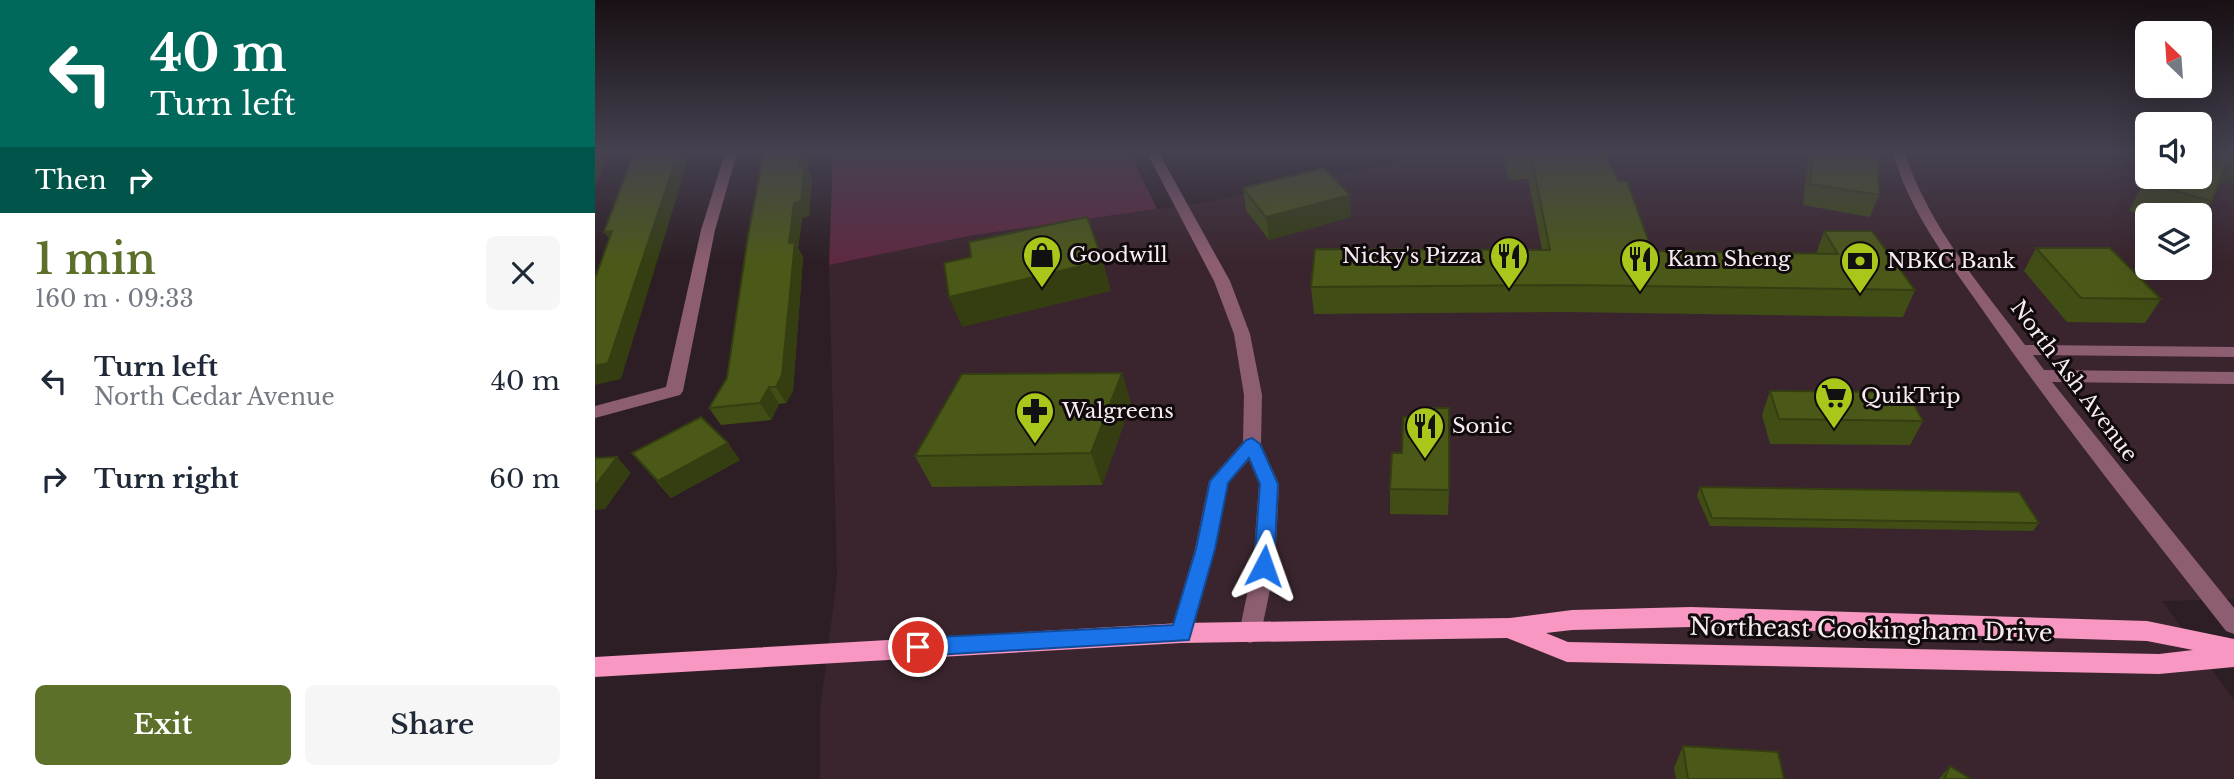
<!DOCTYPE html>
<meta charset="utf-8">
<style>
body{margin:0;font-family:"Libre Baskerville",serif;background:#f6f6f7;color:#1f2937;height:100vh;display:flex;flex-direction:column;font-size:26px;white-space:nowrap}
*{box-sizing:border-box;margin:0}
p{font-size:23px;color:#747a83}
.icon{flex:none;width:38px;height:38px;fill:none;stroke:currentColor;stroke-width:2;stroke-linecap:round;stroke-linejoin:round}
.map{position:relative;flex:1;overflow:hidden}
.side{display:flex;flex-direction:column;background:#fff;width:595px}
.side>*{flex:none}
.guide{background:#00695c;color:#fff;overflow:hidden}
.needle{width:46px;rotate:335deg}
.buttons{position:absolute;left:1540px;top:21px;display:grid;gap:14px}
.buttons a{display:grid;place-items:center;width:77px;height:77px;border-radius:10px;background:#fff;box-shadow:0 7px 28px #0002;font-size:35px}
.pin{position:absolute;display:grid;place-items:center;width:60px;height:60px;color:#fff;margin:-30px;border:4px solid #fff;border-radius:50%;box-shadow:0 2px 7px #0007}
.me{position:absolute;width:77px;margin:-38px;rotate:4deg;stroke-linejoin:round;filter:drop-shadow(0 0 5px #0008)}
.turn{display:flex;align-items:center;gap:24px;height:147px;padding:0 35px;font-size:32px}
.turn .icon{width:91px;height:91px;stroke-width:2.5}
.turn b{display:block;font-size:49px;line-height:60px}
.then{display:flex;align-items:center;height:66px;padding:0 35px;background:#0003;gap:14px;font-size:26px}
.round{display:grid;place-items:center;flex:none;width:74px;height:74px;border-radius:10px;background:#f6f6f7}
.summary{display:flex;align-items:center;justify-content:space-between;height:119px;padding:0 35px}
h1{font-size:42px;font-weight:600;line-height:52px;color:#5d702a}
.action{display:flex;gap:14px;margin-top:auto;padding:14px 35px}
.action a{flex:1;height:80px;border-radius:10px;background:#5d702a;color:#fff;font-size:28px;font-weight:600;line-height:80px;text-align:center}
.action a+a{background:#f6f6f7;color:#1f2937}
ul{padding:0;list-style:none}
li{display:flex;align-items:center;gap:21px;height:98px;padding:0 35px}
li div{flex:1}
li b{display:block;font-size:26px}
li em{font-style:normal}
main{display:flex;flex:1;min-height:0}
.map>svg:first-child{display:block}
</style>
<main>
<section class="side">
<div class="guide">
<div class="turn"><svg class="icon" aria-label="left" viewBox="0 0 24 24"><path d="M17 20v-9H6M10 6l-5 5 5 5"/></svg><div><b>40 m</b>Turn left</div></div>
<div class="then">Then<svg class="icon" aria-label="right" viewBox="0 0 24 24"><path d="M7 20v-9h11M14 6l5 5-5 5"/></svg></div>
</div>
<div class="summary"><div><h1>1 min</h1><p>160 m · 09:33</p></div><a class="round"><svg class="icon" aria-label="close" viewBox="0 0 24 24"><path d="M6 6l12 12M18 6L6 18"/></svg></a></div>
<ul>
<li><svg class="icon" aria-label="left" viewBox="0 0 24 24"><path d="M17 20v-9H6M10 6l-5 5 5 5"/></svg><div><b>Turn left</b><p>North Cedar Avenue</p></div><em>40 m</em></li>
<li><svg class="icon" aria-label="right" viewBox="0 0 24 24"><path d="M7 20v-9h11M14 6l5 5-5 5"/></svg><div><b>Turn right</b></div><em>60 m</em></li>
</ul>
<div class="action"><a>Exit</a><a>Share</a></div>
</section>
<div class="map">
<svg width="1639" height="779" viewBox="0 0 1639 779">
<rect width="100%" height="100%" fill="#2c1e24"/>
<!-- built -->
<path fill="#3a252e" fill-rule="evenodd" d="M 840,153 L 1552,153 L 1552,177 L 1605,177 L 1639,153 L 1639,599 L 1567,601 L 1639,700 L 1639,779 L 225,779 L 225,711 L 242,577 L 234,265 L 379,235 L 614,202 ZM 1552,215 L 1605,215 L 1605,268 L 1552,268 Z"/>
<!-- green -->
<path fill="#5e2942" d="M 238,153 L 535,153 L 562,209 L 379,235 L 234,265 Z"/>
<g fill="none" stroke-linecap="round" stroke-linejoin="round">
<!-- minor -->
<g fill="#8d5e72" fill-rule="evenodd">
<path d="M 130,153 L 142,153 L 120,230 L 88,391 L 85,395 L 0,418 L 0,406 L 71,387 L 106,230 Z"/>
<path d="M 552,153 L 564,153 L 635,281 L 655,334 L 667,395 L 666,444 L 684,484 L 680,566 L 666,633 L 663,640 L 655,643 L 647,640 L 644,633 L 658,566 L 664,484 L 654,460 L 633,483 L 620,549 L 597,633 L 594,640 L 586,643 L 578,640 L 575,633 L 600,549 L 614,481 L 648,442 L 649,395 L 639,334 L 619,281 Z"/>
<path d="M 1298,153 L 1310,153 C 1333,225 1385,285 1430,345 L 1639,347 L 1639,357 L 1438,355 L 1449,370 L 1639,372 L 1639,384 L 1457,382 L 1639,608 L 1639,634 L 1631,631 C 1551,529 1470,427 1396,322 C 1359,268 1316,217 1298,153 Z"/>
</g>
<!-- primary -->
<path fill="#f897c2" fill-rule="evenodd" d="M 1096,607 L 1552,621 L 1639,639 L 1639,667 L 1564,674 L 972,662 L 912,638 L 586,643 L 0,677 L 0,657 L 586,623 L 915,618 L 977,610 ZM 1096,627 L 1552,641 L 1598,650 L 1564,654 L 973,642 L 951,633 L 977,630 Z"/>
</g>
<!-- wall -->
<g fill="#404d15">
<path d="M 907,153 L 1010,153 L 1057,251 L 1221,254 L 1229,231 L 1320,290 L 1308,317 L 972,312 L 719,314 L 716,287 L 947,249 L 933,179 L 914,180 Z"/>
<path d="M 1216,153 L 1269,153 L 1284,195 L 1275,217 L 1208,205 L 1212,166 Z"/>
<path d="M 213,170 L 217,180 L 214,216 L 207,218 L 203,248 L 208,257 L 198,391 L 191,403 L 184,404 L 176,420 L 126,425 L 114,408 L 132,378 Z"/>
<path d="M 1552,175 L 1552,177 L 1605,177 L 1622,186 L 1617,201 L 1605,219 L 1605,215 L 1552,215 L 1552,216 L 1534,211 Z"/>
<path d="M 648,188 L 755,195 L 756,217 L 674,240 L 651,210 Z"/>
<path d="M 1441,248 L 1566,299 L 1550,323 L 1472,322 L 1429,271 Z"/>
<path d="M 527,373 L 536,404 L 507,485 L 337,487 L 320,456 Z"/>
<path d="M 1175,391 L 1328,421 L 1315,445 L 1175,444 L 1167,415 Z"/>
<path d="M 831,417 L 854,490 L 853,515 L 795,514 L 795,489 L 807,453 Z"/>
<path d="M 37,453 L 145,460 L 76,498 Z"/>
<path d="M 1105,487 L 1444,523 L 1438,531 L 1115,526 L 1102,496 Z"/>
<path d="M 1088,746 L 1189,779 L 1081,779 L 1079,768 Z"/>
<path d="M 1355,766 L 1376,779 L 1344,779 Z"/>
</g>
<!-- shaded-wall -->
<g fill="#343e11">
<path d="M 0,153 L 14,153 L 0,185 Z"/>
<path d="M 81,153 L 93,153 L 87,180 L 26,379 L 0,385 L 0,366 Z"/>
<path d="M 206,153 L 215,153 L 213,170 L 217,180 L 214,216 L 207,218 L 203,248 L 208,257 L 198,391 L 191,403 L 181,387 L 194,243 Z"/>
<path d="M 1639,159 L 1639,180 L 1614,189 L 1632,161 Z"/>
<path d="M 755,195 L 756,217 L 674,240 L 671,217 Z"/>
<path d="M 17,231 L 20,248 L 9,232 Z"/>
<path d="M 508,261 L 516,291 L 367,327 L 354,297 Z"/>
<path d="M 527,373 L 536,404 L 507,485 L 496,453 Z"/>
<path d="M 174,387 L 184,404 L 176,420 L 165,403 Z"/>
<path d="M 133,443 L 145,460 L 76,498 L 63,481 Z"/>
<path d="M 22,457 L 36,473 L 10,509 L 0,510 L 0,486 Z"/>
</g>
<!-- building -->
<g fill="#4b5918" stroke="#343e11" stroke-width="2">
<path d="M 39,153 L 81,153 L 79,165 L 13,363 L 0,366 L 0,276 L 1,276 L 17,231 L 9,232 Z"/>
<path d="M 169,153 L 206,153 L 204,166 L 210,165 L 206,201 L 199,203 L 194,243 L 200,242 L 187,375 L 181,387 L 174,387 L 165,403 L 114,408 L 132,378 L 153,236 Z"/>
<path d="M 915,153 L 1010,153 L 1023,181 L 1032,181 L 1057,251 L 1243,254 L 1229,231 L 1277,231 L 1320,290 L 976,285 L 716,287 L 720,249 L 955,250 L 936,154 L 916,155 Z"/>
<path d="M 1218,153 L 1269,153 L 1283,155 L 1284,195 L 1215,184 Z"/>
<path d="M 1605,153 L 1639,153 L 1639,159 L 1632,161 L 1617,201 L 1551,183 L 1554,177 L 1605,177 Z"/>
<path d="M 729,168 L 755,195 L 671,217 L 648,188 Z"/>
<path d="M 492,217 L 508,261 L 354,297 L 349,263 L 376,257 L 374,242 Z"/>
<path d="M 1441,248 L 1515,248 L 1566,299 L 1486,298 Z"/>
<path d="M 527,373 L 496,453 L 320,456 L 367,374 Z"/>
<path d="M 1175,391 L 1312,392 L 1328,421 L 1184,419 Z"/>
<path d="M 831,408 L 854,408 L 854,490 L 795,489 L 797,453 L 807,453 L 808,417 L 831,417 Z"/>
<path d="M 106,417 L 133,443 L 63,481 L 37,453 Z"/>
<path d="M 22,457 L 0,486 L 0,458 Z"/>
<path d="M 1105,487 L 1424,492 L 1444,523 L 1117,518 Z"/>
<path d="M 1088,746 L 1183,752 L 1189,779 L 1093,779 Z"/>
<path d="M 1355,766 L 1376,779 L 1349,779 Z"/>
</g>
<!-- sky -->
<linearGradient id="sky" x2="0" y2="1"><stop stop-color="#181014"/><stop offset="0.58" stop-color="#454150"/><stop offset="1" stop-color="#454150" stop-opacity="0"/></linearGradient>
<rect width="1639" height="262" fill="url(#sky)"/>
<!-- route -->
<path fill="#1a73e8" stroke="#114b97" stroke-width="2" d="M 657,438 L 665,444 L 683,484 L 679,566 L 676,572 L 662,572 L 659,566 L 665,484 L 654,458 L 633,483 L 620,549 L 594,640 L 323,656 L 315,654 L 312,647 L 315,641 L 323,638 L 578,625 L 601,549 L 615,481 L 651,440 Z"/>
<!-- icons -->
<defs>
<symbol id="shop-pin" viewBox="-11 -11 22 30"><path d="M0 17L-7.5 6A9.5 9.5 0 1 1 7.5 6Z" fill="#a9c71b" stroke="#100a0d"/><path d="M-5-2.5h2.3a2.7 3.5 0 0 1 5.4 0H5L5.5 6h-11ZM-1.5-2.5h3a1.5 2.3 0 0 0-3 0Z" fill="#111"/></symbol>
<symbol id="restaurant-pin" viewBox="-11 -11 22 30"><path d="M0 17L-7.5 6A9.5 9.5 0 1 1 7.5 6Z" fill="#a9c71b" stroke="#100a0d"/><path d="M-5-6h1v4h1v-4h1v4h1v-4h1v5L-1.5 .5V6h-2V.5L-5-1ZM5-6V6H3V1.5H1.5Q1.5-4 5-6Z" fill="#111"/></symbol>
<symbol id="bank-pin" viewBox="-11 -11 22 30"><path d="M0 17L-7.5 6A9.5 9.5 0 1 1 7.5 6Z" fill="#a9c71b" stroke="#100a0d"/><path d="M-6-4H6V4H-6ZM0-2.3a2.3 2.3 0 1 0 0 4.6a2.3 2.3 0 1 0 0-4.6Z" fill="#111"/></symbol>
<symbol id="supermarket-pin" viewBox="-11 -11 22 30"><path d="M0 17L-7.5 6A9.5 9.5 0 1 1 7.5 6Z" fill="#a9c71b" stroke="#100a0d"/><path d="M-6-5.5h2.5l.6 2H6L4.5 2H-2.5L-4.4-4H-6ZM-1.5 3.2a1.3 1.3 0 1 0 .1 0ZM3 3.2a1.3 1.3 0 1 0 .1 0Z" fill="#111"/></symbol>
<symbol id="pharmacy-pin" viewBox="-11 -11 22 30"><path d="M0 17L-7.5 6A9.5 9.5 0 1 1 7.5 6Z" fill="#a9c71b" stroke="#100a0d"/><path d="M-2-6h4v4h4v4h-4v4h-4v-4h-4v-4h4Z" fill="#111"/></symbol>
</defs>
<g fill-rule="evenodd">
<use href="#shop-pin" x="425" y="233" width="44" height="60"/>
<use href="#restaurant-pin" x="892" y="234" width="44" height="60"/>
<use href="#restaurant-pin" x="1023" y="237" width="44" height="60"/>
<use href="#bank-pin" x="1243" y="239" width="44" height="60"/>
<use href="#supermarket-pin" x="1217" y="374" width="44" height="60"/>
<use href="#pharmacy-pin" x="418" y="389" width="44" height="60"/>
<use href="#restaurant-pin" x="808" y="404" width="44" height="60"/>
</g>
<g text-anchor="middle" stroke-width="6" stroke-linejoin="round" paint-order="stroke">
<!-- poi labels -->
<g font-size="21" fill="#f7edf1" stroke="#100a0d" text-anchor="start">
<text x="474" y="262">Goodwill</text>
<text x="887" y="263" text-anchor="end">Nicky's Pizza</text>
<text x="1072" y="266">Kam Sheng</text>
<text x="1292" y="268">NBKC Bank</text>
<text x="1266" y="403">QuikTrip</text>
<text x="467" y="418">Walgreens</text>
<text x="857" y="433">Sonic</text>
</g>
<!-- street labels -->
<g font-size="21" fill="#f7edf1" stroke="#100a0d">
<text transform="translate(1479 381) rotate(53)" y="7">North Ash Avenue</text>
</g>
<!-- near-street labels -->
<g font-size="24" fill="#f7edf1" stroke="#100a0d">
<text transform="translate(1276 630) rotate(1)" y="8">Northeast Cookingham Drive</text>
</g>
</g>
</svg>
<div class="buttons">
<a><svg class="needle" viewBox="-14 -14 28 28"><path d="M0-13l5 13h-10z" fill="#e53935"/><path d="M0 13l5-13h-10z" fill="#747a83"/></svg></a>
<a><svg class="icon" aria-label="sound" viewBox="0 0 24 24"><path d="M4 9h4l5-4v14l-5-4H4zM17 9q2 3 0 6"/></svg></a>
<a><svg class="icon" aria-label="layers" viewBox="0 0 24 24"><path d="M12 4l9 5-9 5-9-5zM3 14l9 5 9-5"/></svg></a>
</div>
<div class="pin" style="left:323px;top:647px;background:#d93025"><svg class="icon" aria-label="arrive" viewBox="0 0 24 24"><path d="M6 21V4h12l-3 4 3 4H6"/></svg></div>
<svg class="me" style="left:669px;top:566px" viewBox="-20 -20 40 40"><path d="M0-17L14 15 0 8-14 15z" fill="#1a73e8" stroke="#fff" stroke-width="4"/></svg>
</div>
</main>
